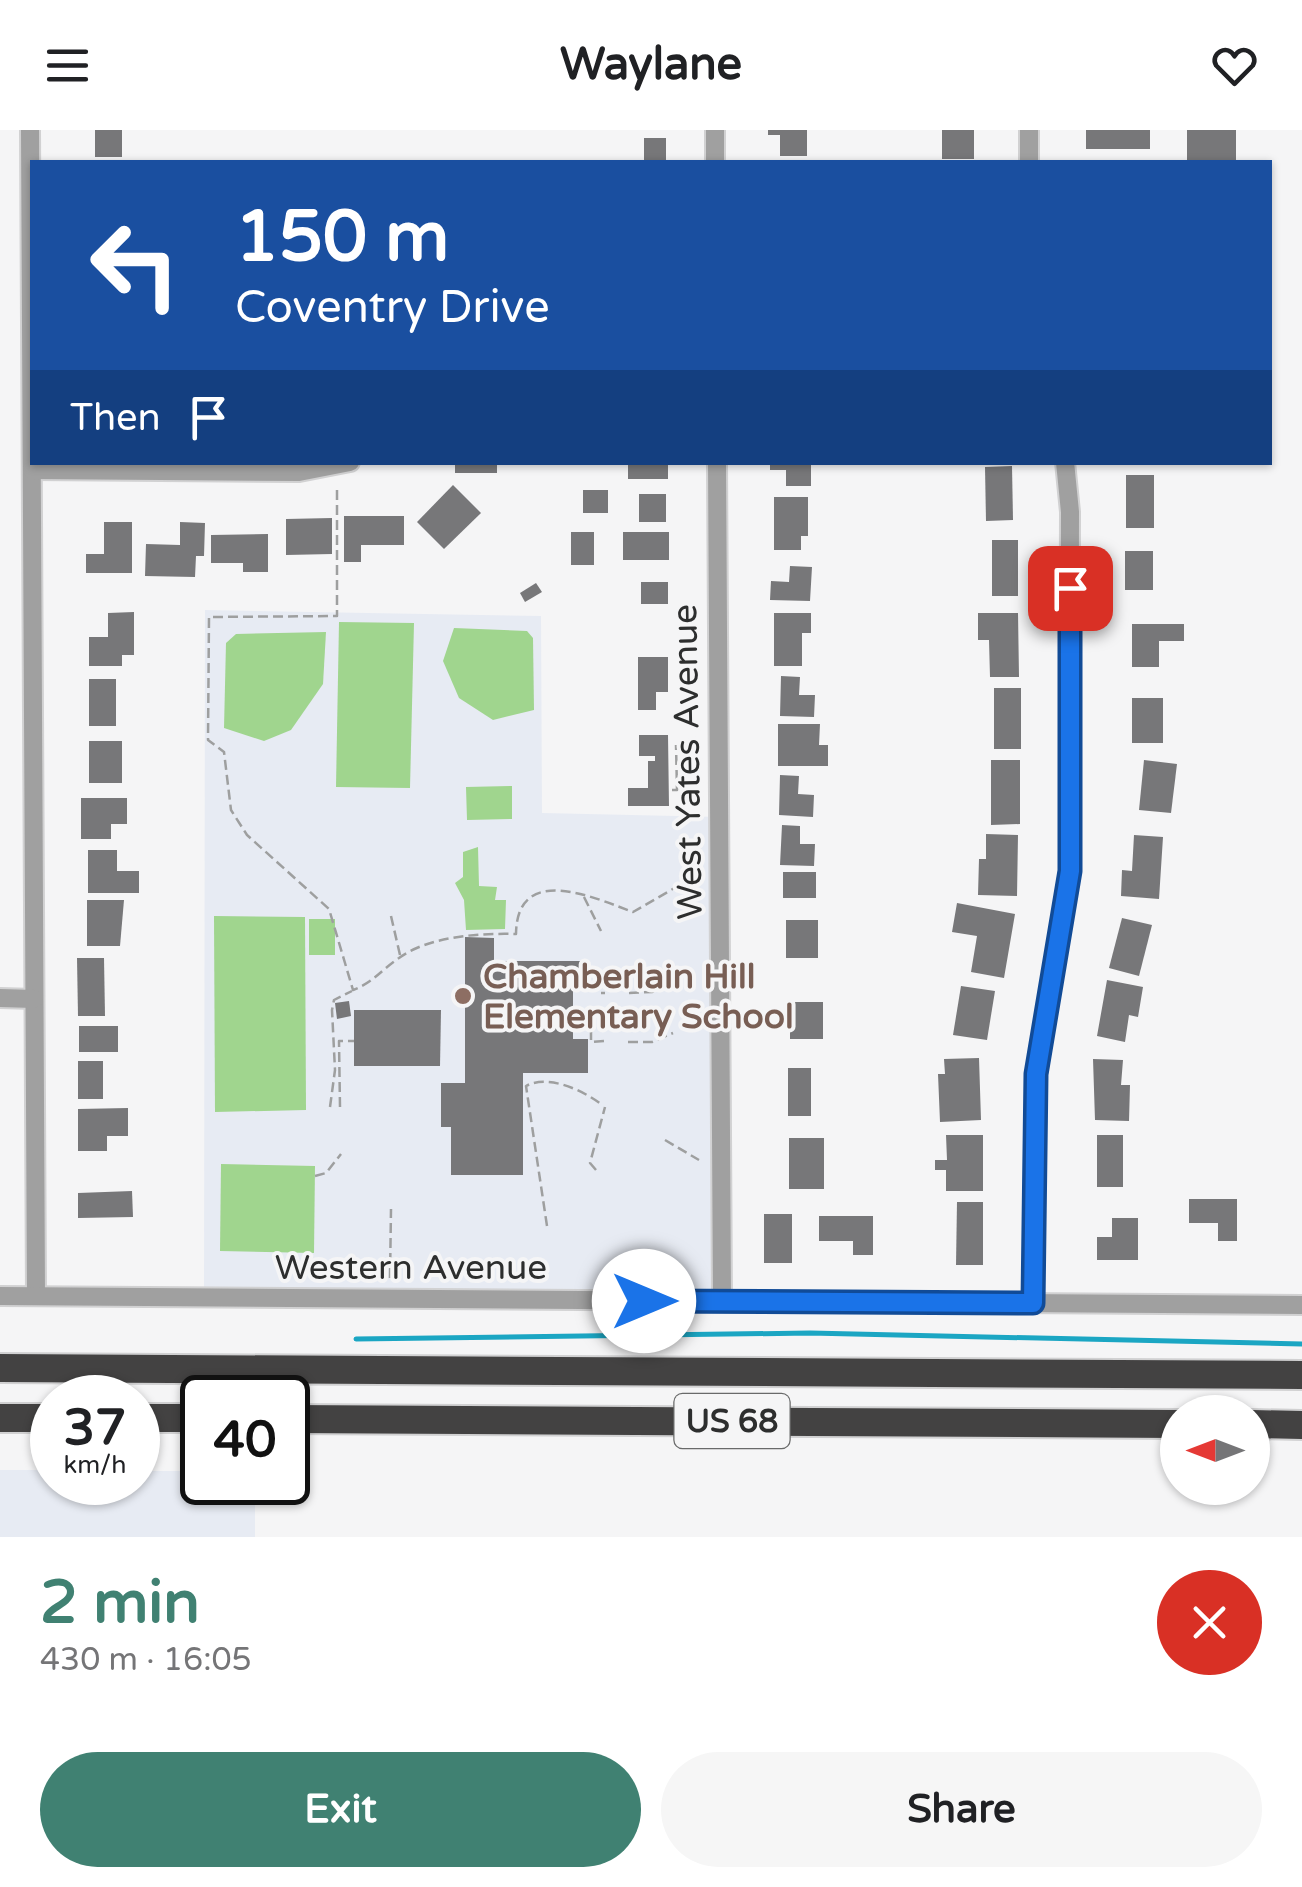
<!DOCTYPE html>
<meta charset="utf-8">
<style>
body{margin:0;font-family:"Varela Round",sans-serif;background:#f6f6f6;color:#202124;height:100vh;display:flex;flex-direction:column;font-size:38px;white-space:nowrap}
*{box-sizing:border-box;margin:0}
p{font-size:32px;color:#757577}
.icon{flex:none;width:55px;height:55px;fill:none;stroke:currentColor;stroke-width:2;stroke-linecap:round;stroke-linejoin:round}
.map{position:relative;height:1407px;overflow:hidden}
.panel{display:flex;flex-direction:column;background:#fff;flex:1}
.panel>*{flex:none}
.top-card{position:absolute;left:30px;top:30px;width:1242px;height:305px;border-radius:0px;box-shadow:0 2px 8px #0004;background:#1a4fa0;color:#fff;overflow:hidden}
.needle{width:65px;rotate:270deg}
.buttons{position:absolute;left:1160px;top:1265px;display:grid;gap:20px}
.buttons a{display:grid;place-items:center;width:110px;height:110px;border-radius:50%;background:#fff;box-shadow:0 2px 8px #0004;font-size:50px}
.speed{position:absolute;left:30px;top:1245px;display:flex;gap:20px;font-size:50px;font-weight:700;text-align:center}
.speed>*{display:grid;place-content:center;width:130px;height:130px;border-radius:50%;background:#fff;box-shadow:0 2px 8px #0004;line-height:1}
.speed small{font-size:25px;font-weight:400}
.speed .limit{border:5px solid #111;border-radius:15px;background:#fff;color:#111}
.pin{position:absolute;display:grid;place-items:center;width:85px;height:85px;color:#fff;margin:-42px;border-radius:20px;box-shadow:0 5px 15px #0006}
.me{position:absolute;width:110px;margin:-55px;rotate:90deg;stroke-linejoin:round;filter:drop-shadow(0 0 8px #0008)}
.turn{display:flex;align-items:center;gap:35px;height:210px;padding:0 40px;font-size:45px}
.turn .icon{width:130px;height:130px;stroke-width:2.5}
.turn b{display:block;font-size:70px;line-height:85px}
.then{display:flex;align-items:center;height:95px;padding:0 40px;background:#0003;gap:20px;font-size:38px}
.round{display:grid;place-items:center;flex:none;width:105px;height:105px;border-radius:52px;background:#f6f6f6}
.overview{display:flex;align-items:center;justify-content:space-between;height:170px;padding:0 40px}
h1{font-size:60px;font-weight:700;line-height:75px;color:#408172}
.button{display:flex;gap:20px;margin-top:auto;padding:20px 40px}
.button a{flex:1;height:115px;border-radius:60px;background:#408172;color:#fff;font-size:40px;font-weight:700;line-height:115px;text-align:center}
.button a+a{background:#f6f6f6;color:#202124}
header{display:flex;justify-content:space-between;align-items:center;height:130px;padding:0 40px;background:#fff;font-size:45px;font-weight:700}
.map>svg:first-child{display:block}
</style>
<header><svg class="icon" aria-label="menu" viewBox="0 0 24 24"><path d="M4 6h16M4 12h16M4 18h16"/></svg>Waylane<svg class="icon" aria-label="heart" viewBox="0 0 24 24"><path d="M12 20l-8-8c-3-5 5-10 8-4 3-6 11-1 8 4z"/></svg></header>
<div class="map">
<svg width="1302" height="1407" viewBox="0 0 1302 1407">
<rect width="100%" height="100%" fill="#f5f5f6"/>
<!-- built -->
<g fill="#e7ebf3">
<path d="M 205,480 L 541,486 L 542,683 L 721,687 L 722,1171 L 204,1168 Z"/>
<path d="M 0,1340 L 52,1340 L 52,1352 L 138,1352 L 138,1341 L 202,1341 L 202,1352 L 251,1353 L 255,1359 L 255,1407 L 0,1407 Z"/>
</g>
<!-- green -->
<g fill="#a0d58e">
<path d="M 339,492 L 414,493 L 410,658 L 336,657 Z"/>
<path d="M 454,498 L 527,501 L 533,508 L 534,580 L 493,590 L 459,568 L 443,531 Z"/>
<path d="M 326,502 L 323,554 L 291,600 L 264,611 L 224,598 L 226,513 L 236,504 Z"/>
<path d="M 512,656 L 512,689 L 467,690 L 466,657 Z"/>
<path d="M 478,717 L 479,756 L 497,757 L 495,770 L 506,770 L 505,799 L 466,800 L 464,770 L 455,753 L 463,747 L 463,722 Z"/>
<path d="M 214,786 L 305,787 L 306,980 L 215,982 Z"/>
<rect x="309" y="789" width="26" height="36"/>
<path d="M 221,1034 L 315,1036 L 314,1123 L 220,1121 Z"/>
</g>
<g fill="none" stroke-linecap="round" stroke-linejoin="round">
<!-- stream -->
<path stroke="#1ba6c3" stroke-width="5" d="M 356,1209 L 810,1203 L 1302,1214"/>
</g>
<!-- building -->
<g fill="#777779">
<rect x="95" y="0" width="27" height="27"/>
<path d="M 768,0 L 807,0 L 807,26 L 780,26 L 780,5 L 768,5 Z"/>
<rect x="942" y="0" width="32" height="29"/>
<rect x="1086" y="0" width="64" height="19"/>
<rect x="1187" y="0" width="49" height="32"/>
<rect x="644" y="8" width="22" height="24"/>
<rect x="455" y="332" width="42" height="11"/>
<rect x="628" y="332" width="40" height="17"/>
<path d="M 770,332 L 811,332 L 811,356 L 786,356 L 786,340 L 770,340 Z"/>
<path d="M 1012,336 L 1013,390 L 986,391 L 985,337 Z"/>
<rect x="1126" y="345" width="28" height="53"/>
<path d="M 453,355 L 481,383 L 444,419 L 417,392 Z"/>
<rect x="583" y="360" width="25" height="23"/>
<rect x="639" y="364" width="27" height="28"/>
<path d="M 774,367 L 808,367 L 808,406 L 801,406 L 801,420 L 774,420 Z"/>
<path d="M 344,386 L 404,386 L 404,415 L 361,415 L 361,432 L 344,432 Z"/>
<path d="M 332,388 L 332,424 L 286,425 L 286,389 Z"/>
<path d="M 104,392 L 132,392 L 132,443 L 86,443 L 86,424 L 104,424 Z"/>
<path d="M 180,392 L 205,393 L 204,426 L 196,426 L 195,447 L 145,446 L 146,414 L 180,415 Z"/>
<rect x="571" y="402" width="23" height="33"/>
<rect x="623" y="402" width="46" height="28"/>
<path d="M 268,404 L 268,442 L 243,442 L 243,433 L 211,433 L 211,405 Z"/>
<rect x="992" y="410" width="26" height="56"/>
<rect x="1125" y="421" width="28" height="39"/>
<path d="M 790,436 L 812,437 L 810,471 L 770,470 L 771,451 L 789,452 Z"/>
<rect x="641" y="452" width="27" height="22"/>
<path d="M 536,453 L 542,462 L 525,472 L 520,463 Z"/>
<path d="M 134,482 L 134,525 L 122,525 L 122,536 L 89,536 L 89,507 L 108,507 L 108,483 Z"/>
<path d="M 774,483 L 811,483 L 811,503 L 802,503 L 802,536 L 774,536 Z"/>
<path d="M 978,483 L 1018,483 L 1019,547 L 990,547 L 989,510 L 978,510 Z"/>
<path d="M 1132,494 L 1184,494 L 1184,511 L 1159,511 L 1159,537 L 1132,537 Z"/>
<path d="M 638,527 L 668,527 L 668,562 L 656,562 L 656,580 L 638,580 Z"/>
<path d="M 781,546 L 800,547 L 799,565 L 815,565 L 814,587 L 780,586 Z"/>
<rect x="89" y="549" width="27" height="47"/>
<rect x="994" y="558" width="27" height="61"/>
<rect x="1132" y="568" width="31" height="45"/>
<path d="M 778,594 L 820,594 L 819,615 L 828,615 L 828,636 L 778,636 Z"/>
<path d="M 639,605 L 668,605 L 669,676 L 628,676 L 628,658 L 648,658 L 648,631 L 655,631 L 655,626 L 639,626 Z"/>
<rect x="89" y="611" width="33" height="42"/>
<path d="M 991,630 L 1020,630 L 1020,694 L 991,695 Z"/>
<path d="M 1144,630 L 1177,634 L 1171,683 L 1139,680 Z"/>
<path d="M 780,645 L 799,646 L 798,664 L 814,665 L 813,687 L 779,685 Z"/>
<path d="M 81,668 L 127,668 L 127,694 L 111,694 L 111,709 L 81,709 Z"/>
<path d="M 782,695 L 800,696 L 800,714 L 815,714 L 814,736 L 780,735 Z"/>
<path d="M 986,704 L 1018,705 L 1017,766 L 978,765 L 979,729 L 986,729 Z"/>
<path d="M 1134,705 L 1163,707 L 1159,769 L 1121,766 L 1122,740 L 1132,741 Z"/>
<path d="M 88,720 L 117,720 L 117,741 L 139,741 L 139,763 L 88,763 Z"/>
<rect x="783" y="742" width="33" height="26"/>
<path d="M 87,770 L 124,770 L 120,816 L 87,816 Z"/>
<path d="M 957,773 L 1015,784 L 1004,848 L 971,842 L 977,806 L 952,802 Z"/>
<path d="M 1122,788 L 1152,795 L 1139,846 L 1109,838 Z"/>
<rect x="786" y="790" width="32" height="38"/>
<path d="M 465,807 L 494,808 L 494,831 L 589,831 L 589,859 L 573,859 L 573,909 L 588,909 L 588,943 L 523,943 L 523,1045 L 451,1045 L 451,997 L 441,997 L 441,953 L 465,953 Z"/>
<path d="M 77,828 L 104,828 L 105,886 L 78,886 Z"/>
<path d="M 1107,850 L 1143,857 L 1138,887 L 1129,885 L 1125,912 L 1097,906 Z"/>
<path d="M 961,856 L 995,861 L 987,910 L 953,905 Z"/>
<path d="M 349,871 L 351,886 L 337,889 L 335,873 Z"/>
<rect x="790" y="872" width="33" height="37"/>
<path d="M 354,880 L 441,880 L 440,936 L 354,936 Z"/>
<rect x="79" y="896" width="39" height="26"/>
<path d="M 979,928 L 981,990 L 940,992 L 938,944 L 945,944 L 944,929 Z"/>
<path d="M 1093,929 L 1123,930 L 1121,955 L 1130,955 L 1129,991 L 1095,990 Z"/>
<rect x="78" y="931" width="25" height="38"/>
<rect x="788" y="938" width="23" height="48"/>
<path d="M 128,978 L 128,1006 L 107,1006 L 107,1021 L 78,1021 L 78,979 Z"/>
<path d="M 946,1005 L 983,1005 L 983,1061 L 946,1061 L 946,1040 L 935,1040 L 935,1030 L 947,1030 Z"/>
<rect x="1097" y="1005" width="26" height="52"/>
<rect x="789" y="1008" width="35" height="51"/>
<path d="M 132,1061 L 133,1087 L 78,1088 L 78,1063 Z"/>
<path d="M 1189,1069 L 1237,1069 L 1237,1111 L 1218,1111 L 1218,1093 L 1189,1093 Z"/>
<path d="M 957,1072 L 983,1072 L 983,1135 L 956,1135 Z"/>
<rect x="764" y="1084" width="28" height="49"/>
<path d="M 819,1086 L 873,1086 L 873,1125 L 853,1125 L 853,1111 L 819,1111 Z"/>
<path d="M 1112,1088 L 1138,1088 L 1138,1130 L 1097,1130 L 1097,1107 L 1112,1107 Z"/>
</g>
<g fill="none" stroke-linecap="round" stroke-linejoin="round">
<defs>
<g id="minor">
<path d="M 30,0 L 36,1166"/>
<path d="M 715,0 L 715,32"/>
<path d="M 1029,0 L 1029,32"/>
<path d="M 717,332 L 722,1171"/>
<path d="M 32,340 L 299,342 L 350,332"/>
<path d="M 0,868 L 34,869"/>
<path d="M 0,1166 L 1302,1175"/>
<path d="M 1033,1173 L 1037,944 L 1069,741 L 1070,382 L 1065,332"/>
<path d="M 257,1268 L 257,1240"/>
</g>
<g id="highway">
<path d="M 0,1238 L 1302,1245"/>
<path d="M 0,1288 L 52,1288"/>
<path d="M 138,1288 L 202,1288"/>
<path d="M 288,1289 L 1178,1294"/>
<path d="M 1252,1294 L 1302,1295"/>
</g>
</defs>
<!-- minor casing -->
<use href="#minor" stroke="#d1d1d2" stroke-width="22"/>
<!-- highway casing -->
<use href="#highway" stroke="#d1d1d2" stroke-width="32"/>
<!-- path -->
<g stroke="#9e9f9f" stroke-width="2.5" stroke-dasharray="10 5" stroke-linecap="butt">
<path d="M 337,360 L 337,486 L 209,487 L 208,610 L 224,622 L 231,680 L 247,705 L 329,779 L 353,860 C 374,852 381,840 399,828 C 429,806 480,803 516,804 C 517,732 595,768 633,782 L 697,745"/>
<path d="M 672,660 L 677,660 L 676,615"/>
<path d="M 584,767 L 601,801"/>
<path d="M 391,786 L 400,825"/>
<path d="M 601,863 L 605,863"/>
<path d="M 629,863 L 652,862 L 673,853"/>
<path d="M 591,900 L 591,912 L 605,911"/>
<path d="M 628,912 L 652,912 L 673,903"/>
<path d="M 330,977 L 335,940 L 332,880 L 334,870 L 352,861"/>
<path d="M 340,977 L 339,911 L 354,911"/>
<path d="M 665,1010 L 699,1030"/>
<path d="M 596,1040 L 590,1033 L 605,977"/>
<path d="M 315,1046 L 326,1043 L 341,1024"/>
<path d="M 547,1096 L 526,956 C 548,944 582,960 601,974"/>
<path d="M 390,1148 L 391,1079"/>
</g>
<!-- minor -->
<use href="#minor" stroke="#a0a0a0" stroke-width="18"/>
<!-- highway -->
<use href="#highway" stroke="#434242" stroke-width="28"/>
</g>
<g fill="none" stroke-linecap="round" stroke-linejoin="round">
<defs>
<path id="route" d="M 644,1171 L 1033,1173 L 1036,944 L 1070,741 L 1070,458"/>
</defs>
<!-- route casing -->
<use href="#route" stroke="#114b97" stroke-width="25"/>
<!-- route -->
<use href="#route" stroke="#1a73e8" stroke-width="18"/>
</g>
<!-- markers -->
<circle fill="#8d6e63" stroke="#f5f5f6" stroke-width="4" cx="463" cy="866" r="10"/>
<g text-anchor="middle" stroke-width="8" stroke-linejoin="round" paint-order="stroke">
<!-- shield labels -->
<rect fill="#f5f5f6" stroke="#696a6a" stroke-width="2.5" x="674.5" y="1264" width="115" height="54" rx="8"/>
<g font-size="32" font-weight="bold" fill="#2d2e2e">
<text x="732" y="1302">US 68</text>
</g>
<!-- street labels -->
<g font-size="35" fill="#2d2e2e" stroke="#f5f5f6">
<text transform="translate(687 632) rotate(-91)" y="12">West Yates Avenue</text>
<text x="411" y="1149">Western Avenue</text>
</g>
<!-- education labels -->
<g font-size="35" font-weight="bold" fill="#785e54" stroke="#f5f5f6" text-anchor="start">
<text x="483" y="858">Chamberlain Hill<tspan x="483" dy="40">Elementary School</tspan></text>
</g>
</g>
</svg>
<div class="buttons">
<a><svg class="needle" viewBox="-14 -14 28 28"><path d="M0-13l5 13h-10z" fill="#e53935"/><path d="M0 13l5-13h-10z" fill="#757577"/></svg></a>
</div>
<div class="speed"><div>37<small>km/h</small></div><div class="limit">40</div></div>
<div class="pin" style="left:1070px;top:458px;background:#d93025"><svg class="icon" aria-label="arrive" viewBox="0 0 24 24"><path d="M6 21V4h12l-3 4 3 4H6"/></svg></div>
<svg class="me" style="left:644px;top:1171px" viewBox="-20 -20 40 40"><circle r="19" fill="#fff"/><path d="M0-13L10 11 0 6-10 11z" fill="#1a73e8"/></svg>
<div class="top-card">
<div class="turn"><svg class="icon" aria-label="left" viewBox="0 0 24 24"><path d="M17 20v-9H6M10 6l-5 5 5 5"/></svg><div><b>150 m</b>Coventry Drive</div></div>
<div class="then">Then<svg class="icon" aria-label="arrive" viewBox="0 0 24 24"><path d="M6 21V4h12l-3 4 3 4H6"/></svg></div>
</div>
</div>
<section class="panel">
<div class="overview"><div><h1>2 min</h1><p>430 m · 16:05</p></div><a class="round" style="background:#d93025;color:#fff"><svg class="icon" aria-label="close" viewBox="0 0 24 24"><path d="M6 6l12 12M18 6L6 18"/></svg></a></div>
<div class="button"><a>Exit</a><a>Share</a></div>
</section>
